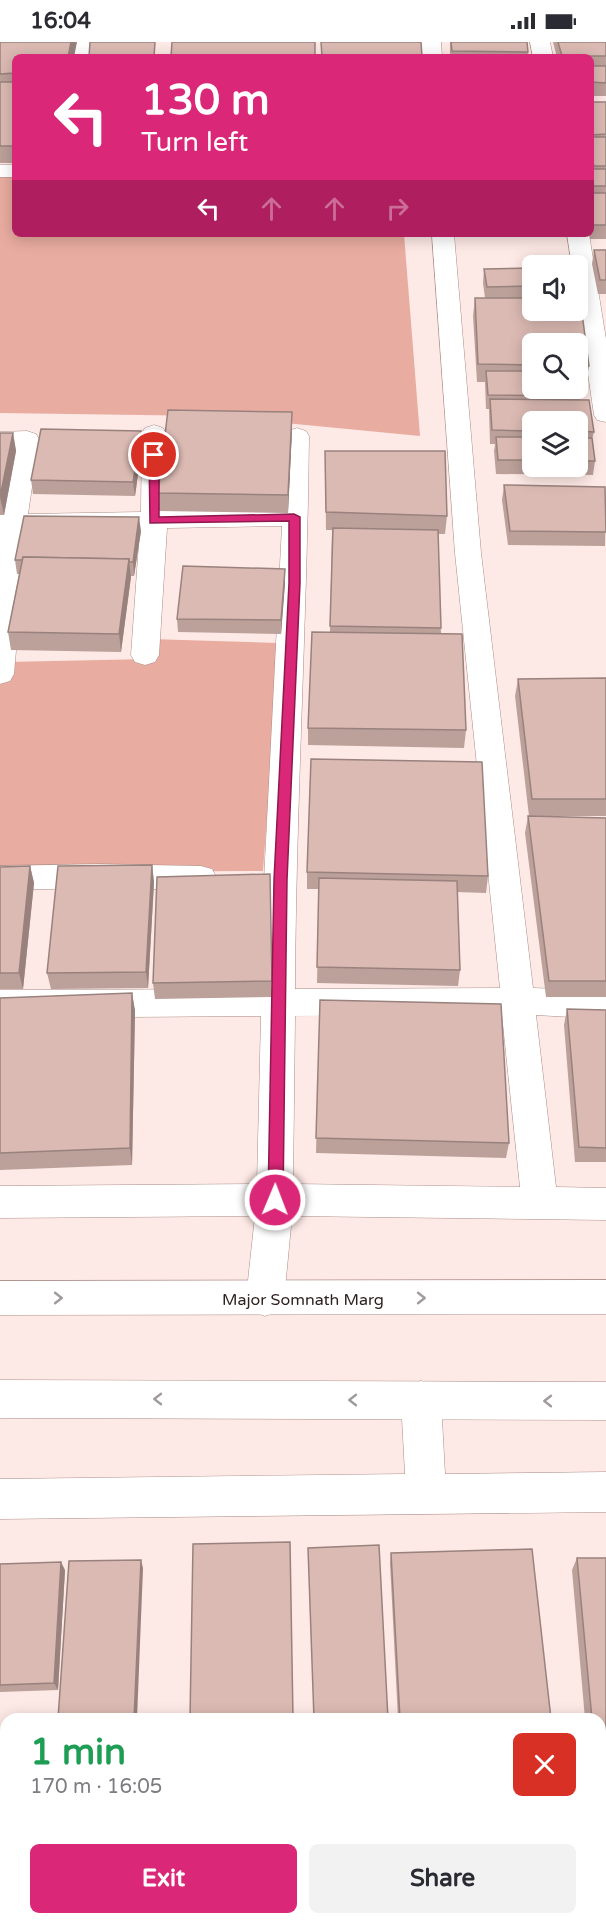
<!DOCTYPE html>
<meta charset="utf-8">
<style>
body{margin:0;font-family:"Varela Round",sans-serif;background:#f2f2f3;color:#2b2b33;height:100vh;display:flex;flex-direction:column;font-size:22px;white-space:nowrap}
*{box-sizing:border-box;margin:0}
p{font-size:20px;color:#7c7c81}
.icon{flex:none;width:33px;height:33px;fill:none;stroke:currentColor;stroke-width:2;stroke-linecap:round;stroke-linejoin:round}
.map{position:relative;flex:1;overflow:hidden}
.sheet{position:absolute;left:0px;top:1671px;width:606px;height:212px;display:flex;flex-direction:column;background:#fff;border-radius:18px 18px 0 0;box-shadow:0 3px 15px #0003}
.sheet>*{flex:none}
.guide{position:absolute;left:12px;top:12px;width:582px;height:183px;border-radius:9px;box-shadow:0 3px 15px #0003;background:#db2777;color:#fff;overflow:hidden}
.tools{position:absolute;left:522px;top:213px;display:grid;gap:12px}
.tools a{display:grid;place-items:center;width:66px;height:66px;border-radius:9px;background:#fff;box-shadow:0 3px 15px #0003;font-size:30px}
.pin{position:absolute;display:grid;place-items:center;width:51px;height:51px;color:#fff;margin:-26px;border:3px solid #fff;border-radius:50%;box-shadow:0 2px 6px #0007}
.me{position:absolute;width:66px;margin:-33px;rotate:1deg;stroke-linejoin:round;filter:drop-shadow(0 0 4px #0008)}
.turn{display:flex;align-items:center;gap:21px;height:126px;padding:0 30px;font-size:27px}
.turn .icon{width:78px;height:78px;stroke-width:2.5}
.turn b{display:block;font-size:42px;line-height:51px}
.lanes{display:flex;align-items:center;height:57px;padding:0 30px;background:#0003;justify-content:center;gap:30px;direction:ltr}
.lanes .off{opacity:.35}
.round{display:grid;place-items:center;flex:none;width:63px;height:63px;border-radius:9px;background:#f2f2f3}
.headline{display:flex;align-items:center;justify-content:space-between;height:102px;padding:0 30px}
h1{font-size:36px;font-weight:700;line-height:45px;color:#1e9e55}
.cta{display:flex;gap:12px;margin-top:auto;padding:12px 30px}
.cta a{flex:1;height:69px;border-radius:9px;background:#db2777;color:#fff;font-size:24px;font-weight:700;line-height:69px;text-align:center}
.cta a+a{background:#f2f2f3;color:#2b2b33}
.status{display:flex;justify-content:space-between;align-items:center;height:42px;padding:0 30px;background:#fff;direction:ltr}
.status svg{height:16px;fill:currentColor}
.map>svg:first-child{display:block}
</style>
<div class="status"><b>16:04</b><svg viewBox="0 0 49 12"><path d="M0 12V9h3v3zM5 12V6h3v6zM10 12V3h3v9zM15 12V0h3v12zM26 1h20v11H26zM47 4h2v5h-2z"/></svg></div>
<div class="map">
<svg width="606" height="1882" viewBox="0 0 606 1882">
<rect width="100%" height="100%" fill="#fde9e5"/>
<!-- green -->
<g fill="#e9aca0">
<path d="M 0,134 L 15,134 L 15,192 L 404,192 L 420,394 L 211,374 L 0,371 Z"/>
<path d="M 150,597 L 277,601 L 275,668 L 263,829 L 0,830 L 0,643 L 6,620 L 149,617 Z"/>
</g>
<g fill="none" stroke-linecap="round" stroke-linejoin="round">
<defs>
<g id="street">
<path d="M 75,0 L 95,0 L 93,15 L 73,15 Z"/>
<path d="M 421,0 L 441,0 L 442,15 L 422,15 Z"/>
<path d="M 530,0 L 550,0 L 553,15 L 533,15 Z"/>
<rect x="0" y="123" width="15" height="12"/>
<path d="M 432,192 L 454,192 L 481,511 L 533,946 L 606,949 L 606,977 L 536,973 L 556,1145 L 606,1146 L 606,1178 L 292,1174 L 284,1257 L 278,1269 L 265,1274 L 252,1269 L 246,1257 L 255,1174 L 0,1176 L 0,1144 L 257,1142 L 261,974 L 0,976 L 0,948 L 262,947 L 264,838 L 282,484 L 167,486 L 159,613 L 155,620 L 145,623 L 135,620 L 131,613 L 140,487 L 26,489 L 14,632 L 10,639 L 0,642 L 0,473 L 2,473 L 13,405 L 0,406 L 0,390 L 27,389 L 36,392 L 39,397 L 28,472 L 141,470 L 142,391 L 145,386 L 154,383 L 163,386 L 166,391 L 167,469 L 283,467 L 285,394 L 288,389 L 297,386 L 306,389 L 309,394 C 307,578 296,762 295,947 L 500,946 L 455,511 ZM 502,973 L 520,1145 L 293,1142 L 295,974 Z"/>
<path d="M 567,192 L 589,192 L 606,297 L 606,380 L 597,378 L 594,373 L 578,263 L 578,224 L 572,224 Z"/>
<path d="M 100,822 L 201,824 L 212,827 L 217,836 L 212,845 L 201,848 L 100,846 L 0,848 L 0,824 Z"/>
<path d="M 421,1339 L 435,1345 L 441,1358 L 445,1432 L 606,1430 L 606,1470 L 0,1477 L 0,1437 L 405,1432 L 401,1358 L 407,1345 Z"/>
<rect x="0" y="1727" width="6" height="44"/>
<rect x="600" y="1751" width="6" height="46"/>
</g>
<g id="secondary">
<path d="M 606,1238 L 606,1272 L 0,1273 L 0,1239 Z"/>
<path d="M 0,1338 L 606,1340 L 606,1378 L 0,1376 Z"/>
</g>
</defs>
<!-- street casing -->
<use href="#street" stroke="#ac8d87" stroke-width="1"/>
<!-- secondary casing -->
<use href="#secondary" stroke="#ac8d87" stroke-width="1"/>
<!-- street -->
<use href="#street" fill="#fff" fill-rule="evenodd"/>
<!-- secondary -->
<use href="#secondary" fill="#fff" fill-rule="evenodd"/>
</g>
<!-- wall -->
<g fill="#bca09a" fill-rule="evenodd">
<path d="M 0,0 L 15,15 L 15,121 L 0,121 Z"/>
<path d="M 450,0 L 527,0 L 528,10 L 528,15 L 450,15 Z"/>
<path d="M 553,0 L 606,0 L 606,54 L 591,54 L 591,15 L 557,15 Z"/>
<path d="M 591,60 L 606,60 L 606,197 L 590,197 L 589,192 L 591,192 Z"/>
<path d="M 594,208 L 606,208 L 606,252 L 598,252 L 592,222 Z"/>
<path d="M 532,226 L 532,268 L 578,268 L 578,256 L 580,256 L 589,324 L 586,342 L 579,342 L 580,354 L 580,358 L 589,358 L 594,390 L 592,397 L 595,419 L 593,433 L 496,432 L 494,409 L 495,402 L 490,402 L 489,367 L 486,367 L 485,340 L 477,340 L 473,274 L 475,256 L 485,256 L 483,241 L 484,227 ZM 532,302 L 578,302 L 578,346 L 532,346 ZM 532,380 L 578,380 L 578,424 L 532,424 Z"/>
<path d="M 292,388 L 288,471 L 159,469 L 158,451 Z"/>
<path d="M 0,391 L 13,391 L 16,409 L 4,473 L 0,473 Z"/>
<path d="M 142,403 L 135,454 L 33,452 L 31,438 Z"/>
<path d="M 325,409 L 447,474 L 445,492 L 438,492 L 441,592 L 466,688 L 464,706 L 308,703 L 308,686 L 330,590 L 332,488 L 326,488 Z"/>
<path d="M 504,443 L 606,456 L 605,504 L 508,503 L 502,458 Z"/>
<path d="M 141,489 L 134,534 L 131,534 L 121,610 L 11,608 L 8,590 L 19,532 L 17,532 L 15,518 Z"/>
<path d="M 285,527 L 285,541 L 281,592 L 178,590 L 177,577 Z"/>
<path d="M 606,636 L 606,774 L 530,774 L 606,776 L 606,955 L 546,955 L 525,791 L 528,774 L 529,774 L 515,654 L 518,637 Z"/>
<path d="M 152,823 L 154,840 L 148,946 L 51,947 L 47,931 Z"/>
<path d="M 30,824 L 34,841 L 23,947 L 0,947 L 0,825 Z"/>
<path d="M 307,830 L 488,834 L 486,851 L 457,850 L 460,928 L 458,944 L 317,941 L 319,847 L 307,847 Z"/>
<path d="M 270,832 L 272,955 L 155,957 L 153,941 Z"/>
<path d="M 132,951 L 135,969 L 132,1123 L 0,1128 L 0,956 Z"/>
<path d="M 320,958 L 509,1101 L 506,1116 L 316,1111 Z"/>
<path d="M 567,967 L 606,968 L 606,1120 L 575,1120 L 564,983 Z"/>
<path d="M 391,1511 L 551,1677 L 398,1677 L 390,1521 Z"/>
<path d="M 577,1516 L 606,1516 L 606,1734 L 600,1734 L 600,1677 L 585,1677 L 572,1528 Z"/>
<path d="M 0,1522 L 65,1528 L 58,1648 L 0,1650 Z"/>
<path d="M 427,1876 L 579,1876 L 580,1882 L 428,1882 Z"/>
</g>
<!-- shaded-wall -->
<g fill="#99827d">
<path d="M 71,0 L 77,0 L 74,15 L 68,15 Z"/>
<path d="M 292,370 L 292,388 L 288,471 L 288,453 Z"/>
<path d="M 141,389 L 142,403 L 135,454 L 133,440 Z"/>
<path d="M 13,391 L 16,409 L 4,473 L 0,455 Z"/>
<path d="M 139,475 L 141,489 L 134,534 L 133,520 Z"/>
<path d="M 129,517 L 131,535 L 121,610 L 119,592 Z"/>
<path d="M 285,527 L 285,541 L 281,592 L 281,578 Z"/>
<path d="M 152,823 L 154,840 L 148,946 L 146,930 Z"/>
<path d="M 30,824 L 34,841 L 23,947 L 19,931 Z"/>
<path d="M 132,951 L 135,969 L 132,1123 L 130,1106 Z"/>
<path d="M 141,1518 L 143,1526 L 137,1677 L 134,1677 Z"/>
<path d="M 61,1520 L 65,1528 L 58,1648 L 54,1641 Z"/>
<rect x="126" y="1876" width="4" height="6"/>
</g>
<!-- building -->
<g fill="#dbbab3" stroke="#99827d" stroke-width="1.5">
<path d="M 0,0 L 71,0 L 68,15 L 15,15 L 15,31 L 0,32 Z"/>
<path d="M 90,0 L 155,0 L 154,15 L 89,15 Z"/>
<path d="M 172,0 L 315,0 L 315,15 L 171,15 Z"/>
<path d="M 321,0 L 421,0 L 422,15 L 322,15 Z"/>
<path d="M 451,0 L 527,0 L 528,10 L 452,9 Z"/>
<path d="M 558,0 L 606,0 L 606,14 L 562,14 Z"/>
<path d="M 591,24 L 606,24 L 606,41 L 591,40 Z"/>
<rect x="0" y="40" width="15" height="64"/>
<path d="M 591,60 L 606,60 L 606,92 L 591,93 Z"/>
<path d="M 591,95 L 606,95 L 606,124 L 594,124 L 591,113 Z"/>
<rect x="591" y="127" width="15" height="17"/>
<path d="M 591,151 L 606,151 L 606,183 L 592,183 Z"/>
<path d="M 594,208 L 606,208 L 606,238 L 600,238 Z"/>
<path d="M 532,226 L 532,244 L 487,245 L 484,227 Z"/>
<path d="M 475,256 L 532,256 L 532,268 L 578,268 L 578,256 L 580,256 L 589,324 L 578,324 L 578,302 L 532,302 L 532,323 L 478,322 Z"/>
<path d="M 486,329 L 532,329 L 532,346 L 578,346 L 578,332 L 580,354 L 488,353 Z"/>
<path d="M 490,357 L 589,358 L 594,390 L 578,389 L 578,380 L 532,380 L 532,389 L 492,388 Z"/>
<path d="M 168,368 L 292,370 L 288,453 L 158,451 Z"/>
<path d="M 41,387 L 141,389 L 133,440 L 31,438 Z"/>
<path d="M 0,391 L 13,391 L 0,455 Z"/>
<path d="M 496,395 L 532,395 L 532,418 L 498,418 Z"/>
<path d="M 578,396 L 592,396 L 595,419 L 578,419 Z"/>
<path d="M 325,409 L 445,409 L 447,474 L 326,470 Z"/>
<path d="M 504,443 L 605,445 L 606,490 L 510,489 Z"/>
<path d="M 24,474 L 139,475 L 133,520 L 129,520 L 129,517 L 23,515 L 22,518 L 15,518 Z"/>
<path d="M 333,486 L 438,488 L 441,586 L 330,584 Z"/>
<path d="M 23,515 L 129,517 L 119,592 L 8,590 Z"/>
<path d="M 183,524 L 285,527 L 281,578 L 177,577 Z"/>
<path d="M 312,590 L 462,592 L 466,688 L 308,686 Z"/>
<path d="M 606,636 L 606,757 L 532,757 L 518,637 Z"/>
<path d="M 311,717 L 482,720 L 488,834 L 307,830 Z"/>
<path d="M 528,774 L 606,776 L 606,939 L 549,939 Z"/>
<path d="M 152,823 L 146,930 L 47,931 L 58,824 Z"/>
<path d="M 30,824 L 19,931 L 0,931 L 0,825 Z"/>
<path d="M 270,832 L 272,939 L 153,941 L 157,835 Z"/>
<path d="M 319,836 L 457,839 L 460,928 L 317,925 Z"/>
<path d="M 132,951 L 130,1106 L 0,1111 L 0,956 Z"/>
<path d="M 320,958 L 501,962 L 509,1101 L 316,1096 Z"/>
<path d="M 567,967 L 606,968 L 606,1106 L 579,1105 Z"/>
<path d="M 290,1500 L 293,1677 L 190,1677 L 193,1502 Z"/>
<path d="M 379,1503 L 388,1677 L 314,1677 L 308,1506 Z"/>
<path d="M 532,1507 L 551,1677 L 400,1677 L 391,1511 Z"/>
<path d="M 577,1516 L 606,1516 L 606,1725 L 600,1725 L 600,1677 L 592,1677 Z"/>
<path d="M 141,1518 L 134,1677 L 58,1677 L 69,1519 Z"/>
<path d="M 61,1520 L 54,1641 L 0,1643 L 0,1522 Z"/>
<path d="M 26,1876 L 126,1876 L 126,1882 L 25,1882 Z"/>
<rect x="195" y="1876" width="112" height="6"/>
<path d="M 324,1876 L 412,1876 L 412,1882 L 325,1882 Z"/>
<path d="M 430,1876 L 579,1876 L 580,1882 L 430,1882 Z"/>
</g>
<!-- one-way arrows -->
<defs><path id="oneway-chevron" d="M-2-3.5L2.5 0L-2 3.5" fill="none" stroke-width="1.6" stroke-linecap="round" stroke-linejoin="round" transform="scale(1.5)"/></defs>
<g stroke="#a19c9b">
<use href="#oneway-chevron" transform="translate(58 1256)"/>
<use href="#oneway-chevron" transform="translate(421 1256)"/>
<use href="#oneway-chevron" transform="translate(158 1357) rotate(-180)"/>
<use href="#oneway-chevron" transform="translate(353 1358) rotate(-180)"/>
<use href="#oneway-chevron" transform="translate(548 1359) rotate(-180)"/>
</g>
<!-- route -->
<path fill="#db2777" stroke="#8e194d" stroke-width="1.5" d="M 154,410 L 159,413 L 159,475 L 294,472 L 300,475 L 300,541 L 287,838 L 283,1158 L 281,1162 L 275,1164 L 270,1162 L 268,1158 L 274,838 L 289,541 L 289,479 L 150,481 L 149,413 Z"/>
<g text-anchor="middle" stroke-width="4.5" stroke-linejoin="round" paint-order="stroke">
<!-- street labels -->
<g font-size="16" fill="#2f2320" stroke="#fff">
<text x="303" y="1263">Major Somnath Marg</text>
</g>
</g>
</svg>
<div class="tools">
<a><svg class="icon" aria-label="sound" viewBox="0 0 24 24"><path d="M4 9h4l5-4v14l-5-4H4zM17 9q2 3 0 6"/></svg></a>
<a><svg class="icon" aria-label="search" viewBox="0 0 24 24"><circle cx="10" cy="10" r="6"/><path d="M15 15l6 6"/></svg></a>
<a><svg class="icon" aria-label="layers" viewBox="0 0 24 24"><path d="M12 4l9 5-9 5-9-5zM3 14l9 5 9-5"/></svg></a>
</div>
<div class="pin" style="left:154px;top:413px;background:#d93025"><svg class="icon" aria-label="arrive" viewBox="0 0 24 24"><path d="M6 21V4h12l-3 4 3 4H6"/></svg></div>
<svg class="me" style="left:275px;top:1158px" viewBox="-20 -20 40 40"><circle r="17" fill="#db2777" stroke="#fff" stroke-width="3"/><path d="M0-11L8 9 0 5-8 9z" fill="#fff"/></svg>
<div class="guide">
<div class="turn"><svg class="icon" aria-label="left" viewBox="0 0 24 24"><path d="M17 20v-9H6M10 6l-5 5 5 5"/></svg><div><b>130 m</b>Turn left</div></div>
<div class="lanes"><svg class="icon" aria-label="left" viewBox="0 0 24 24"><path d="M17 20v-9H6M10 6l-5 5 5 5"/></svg><svg class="icon off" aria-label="ahead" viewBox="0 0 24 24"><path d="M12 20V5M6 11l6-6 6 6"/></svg><svg class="icon off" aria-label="ahead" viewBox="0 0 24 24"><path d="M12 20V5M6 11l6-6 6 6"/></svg><svg class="icon off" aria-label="right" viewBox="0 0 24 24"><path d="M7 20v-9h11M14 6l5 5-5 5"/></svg></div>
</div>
<section class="sheet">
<div class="headline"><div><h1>1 min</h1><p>170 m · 16:05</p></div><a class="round" style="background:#d93025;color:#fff"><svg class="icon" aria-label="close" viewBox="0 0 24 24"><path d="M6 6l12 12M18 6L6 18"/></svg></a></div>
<div class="cta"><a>Exit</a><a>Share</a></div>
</section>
</div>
